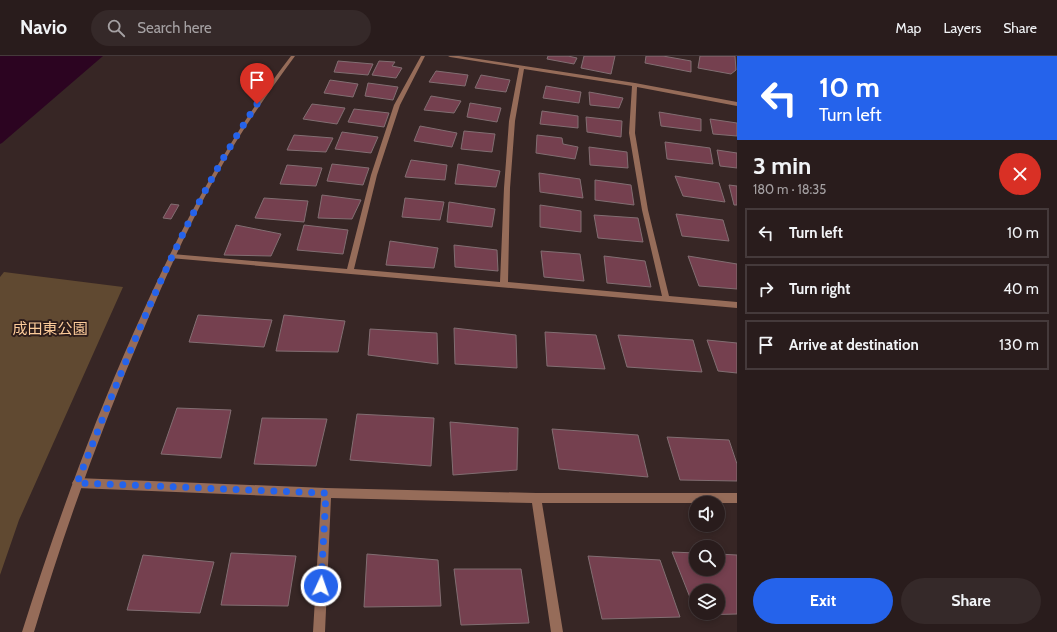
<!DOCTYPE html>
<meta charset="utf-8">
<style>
body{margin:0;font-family:Cabin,"Noto Sans JP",sans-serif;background:#352929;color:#f1f3f6;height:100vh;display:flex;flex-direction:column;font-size:15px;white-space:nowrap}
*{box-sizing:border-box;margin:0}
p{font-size:13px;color:#a5a1a3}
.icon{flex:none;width:22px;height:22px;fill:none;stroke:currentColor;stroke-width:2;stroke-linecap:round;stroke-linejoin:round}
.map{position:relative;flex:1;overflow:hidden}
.sheet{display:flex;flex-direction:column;background:#291c1c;width:320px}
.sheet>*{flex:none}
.hud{background:#2563eb;color:#fff;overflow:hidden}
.fabs{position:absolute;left:689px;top:440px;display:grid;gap:8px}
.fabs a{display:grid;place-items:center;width:36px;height:36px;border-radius:50%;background:#291c1c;box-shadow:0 2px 6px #0003,0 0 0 1px #453a3b;font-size:20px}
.pin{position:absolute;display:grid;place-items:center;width:34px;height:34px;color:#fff;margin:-41px -17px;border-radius:50% 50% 50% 0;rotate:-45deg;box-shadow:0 0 4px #0007}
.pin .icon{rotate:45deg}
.me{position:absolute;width:44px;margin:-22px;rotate:3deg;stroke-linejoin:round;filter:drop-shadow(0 0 3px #0008)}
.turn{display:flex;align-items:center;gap:14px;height:84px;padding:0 16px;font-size:18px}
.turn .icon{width:52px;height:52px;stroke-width:2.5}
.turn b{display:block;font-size:28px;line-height:34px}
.round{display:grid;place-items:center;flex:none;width:42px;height:42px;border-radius:21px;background:#352929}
.summary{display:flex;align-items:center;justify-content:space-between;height:68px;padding:0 16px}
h1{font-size:24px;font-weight:700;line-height:30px}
.action{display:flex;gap:8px;margin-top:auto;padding:8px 16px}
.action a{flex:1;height:46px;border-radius:24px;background:#2563eb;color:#fff;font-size:16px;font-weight:700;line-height:46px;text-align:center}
.action a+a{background:#352929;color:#f1f3f6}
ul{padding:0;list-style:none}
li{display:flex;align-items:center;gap:12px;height:50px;margin:0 8px 6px;padding:0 8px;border:2px solid #453a3b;border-radius:0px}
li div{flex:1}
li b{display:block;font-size:15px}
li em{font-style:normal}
header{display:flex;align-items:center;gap:24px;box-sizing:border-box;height:56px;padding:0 20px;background:#291c1c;border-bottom:1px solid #453a3b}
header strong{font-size:19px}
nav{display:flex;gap:22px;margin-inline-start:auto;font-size:14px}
.search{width:280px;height:36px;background:#352929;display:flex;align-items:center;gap:10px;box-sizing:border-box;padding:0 14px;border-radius:22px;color:#a5a1a3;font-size:15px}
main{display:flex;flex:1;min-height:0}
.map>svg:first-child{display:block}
</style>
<header>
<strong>Navio</strong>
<div class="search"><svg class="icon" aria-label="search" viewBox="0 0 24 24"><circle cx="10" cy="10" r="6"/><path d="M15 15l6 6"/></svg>Search here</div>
<nav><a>Map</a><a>Layers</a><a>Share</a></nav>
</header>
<main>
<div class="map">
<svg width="737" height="576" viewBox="0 0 737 576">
<rect width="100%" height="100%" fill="#372625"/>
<!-- green -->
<path fill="#604931" d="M 4,216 L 123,231 L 19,464 L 0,519 L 0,221 Z"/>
<!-- water -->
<path fill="#2c0421" d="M 0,0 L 103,0 L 2,87 L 0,88 Z"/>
<!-- building -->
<g fill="#75404f" stroke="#826e72" fill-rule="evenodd">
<path d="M 548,0 L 568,0 L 577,2 L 574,8 L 547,3 Z"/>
<path d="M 584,0 L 615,0 L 611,18 L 581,12 Z"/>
<path d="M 646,0 L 663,0 L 691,5 L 691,16 L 645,7 Z"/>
<path d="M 700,0 L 735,0 L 736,14 L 731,18 L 698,12 Z"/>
<path d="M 338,5 L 373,8 L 368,19 L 334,16 Z"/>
<path d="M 379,5 L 395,6 L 392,10 L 402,12 L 396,22 L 372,19 Z"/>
<path d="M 436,15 L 468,19 L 465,30 L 429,26 Z"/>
<path d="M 481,19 L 510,24 L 506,36 L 475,32 Z"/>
<path d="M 330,24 L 358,28 L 353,41 L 324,37 Z"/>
<path d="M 368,27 L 398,31 L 393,44 L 365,40 Z"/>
<path d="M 546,30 L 581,36 L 579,47 L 543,42 Z"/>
<path d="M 589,36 L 623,42 L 619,52 L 590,49 Z"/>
<path d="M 431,40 L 461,45 L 454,57 L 424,54 Z"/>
<path d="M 470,47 L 501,52 L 497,66 L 467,61 Z"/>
<path d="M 312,48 L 345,52 L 337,68 L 303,63 Z"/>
<path d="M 354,53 L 389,57 L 384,71 L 348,66 Z"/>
<path d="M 542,55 L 578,60 L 578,72 L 540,68 Z"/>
<path d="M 659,56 L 701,63 L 701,75 L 661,70 Z"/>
<path d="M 586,61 L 622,65 L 621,81 L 587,76 Z"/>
<path d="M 710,63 L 737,67 L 737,80 L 713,78 Z"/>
<path d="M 420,70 L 457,77 L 452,91 L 414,85 Z"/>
<path d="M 464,75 L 495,78 L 492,96 L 461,93 Z"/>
<path d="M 342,76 L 378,81 L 371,97 L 335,93 Z"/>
<path d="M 294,79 L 333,82 L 326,96 L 287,94 Z"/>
<path d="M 537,79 L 562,82 L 563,88 L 578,91 L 575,103 L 536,97 Z"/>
<path d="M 665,86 L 710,92 L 713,108 L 667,103 Z"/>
<path d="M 589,91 L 627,96 L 628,112 L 590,109 Z"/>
<path d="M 717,94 L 737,97 L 737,112 L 720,110 Z"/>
<path d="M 411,104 L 447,109 L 445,124 L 405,121 Z"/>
<path d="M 332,108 L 369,112 L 363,129 L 327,125 Z"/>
<path d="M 458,108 L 500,115 L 496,131 L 455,128 Z"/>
<path d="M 287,109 L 322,112 L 316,130 L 280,128 Z"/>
<path d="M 539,117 L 580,123 L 583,142 L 540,136 Z"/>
<path d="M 675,120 L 719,127 L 725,146 L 683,140 Z"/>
<path d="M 595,124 L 631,129 L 634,149 L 595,144 Z"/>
<path d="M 729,129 L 737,130 L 737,149 L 734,149 Z"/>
<path d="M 322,139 L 361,144 L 352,163 L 318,162 Z"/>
<path d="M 264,142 L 308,145 L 304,166 L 255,162 Z"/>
<path d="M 405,142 L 444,146 L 440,164 L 402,161 Z"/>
<path d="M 449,146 L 495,153 L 492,171 L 447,166 Z"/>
<path d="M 171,148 L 179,149 L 171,163 L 163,162 Z"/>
<path d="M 540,149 L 581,155 L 581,176 L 540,171 Z"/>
<path d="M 676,158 L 723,164 L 729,185 L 682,180 Z"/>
<path d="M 594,159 L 638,162 L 643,186 L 598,182 Z"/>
<path d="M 236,169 L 281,178 L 271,200 L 224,199 Z"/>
<path d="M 304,169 L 348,174 L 343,198 L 297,194 Z"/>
<path d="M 390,185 L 438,192 L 434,212 L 386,209 Z"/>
<path d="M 454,189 L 497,194 L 498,215 L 455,211 Z"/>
<path d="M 541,195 L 580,198 L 584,225 L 544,221 Z"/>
<path d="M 604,200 L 645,205 L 651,231 L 607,227 Z"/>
<path d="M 688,200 L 737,208 L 737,233 L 699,230 Z"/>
<path d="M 198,259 L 272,264 L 264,291 L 189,286 Z"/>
<path d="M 284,259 L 345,265 L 338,296 L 276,295 Z"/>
<path d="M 454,272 L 516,279 L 517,312 L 455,308 Z"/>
<path d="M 370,273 L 437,277 L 438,308 L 368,299 Z"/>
<path d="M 545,276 L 596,279 L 605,313 L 547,310 Z"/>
<path d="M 618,279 L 693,284 L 702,316 L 627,311 Z"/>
<path d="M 707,284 L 737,287 L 737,317 L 718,315 Z"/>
<path d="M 177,352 L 231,354 L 221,402 L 161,398 Z"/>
<path d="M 357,358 L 434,362 L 431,410 L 350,404 Z"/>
<path d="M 262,362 L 327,363 L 316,410 L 254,408 Z"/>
<path d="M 450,366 L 518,372 L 517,414 L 453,419 Z"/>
<path d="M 552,373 L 638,379 L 648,421 L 559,413 Z"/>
<path d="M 667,381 L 729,384 L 737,408 L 737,425 L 680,424 Z"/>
<path d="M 672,496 L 696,497 L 696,513 L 718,513 L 718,498 L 737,499 L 737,558 L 697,559 ZM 696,535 L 718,535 L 718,557 L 696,557 Z"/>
<path d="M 231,497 L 296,500 L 288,550 L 221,549 Z"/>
<path d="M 367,498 L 438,504 L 441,550 L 364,551 Z"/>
<path d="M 143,499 L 214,506 L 200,557 L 127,554 Z"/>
<path d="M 588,500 L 660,504 L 680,561 L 602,563 Z"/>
<path d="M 454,513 L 521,513 L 529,567 L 461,569 Z"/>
</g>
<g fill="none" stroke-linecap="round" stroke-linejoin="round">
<!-- minor -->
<g fill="#966c59" fill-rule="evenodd">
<path d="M 421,0 L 425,0 L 400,49 L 377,119 L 354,213 L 500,226 L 504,132 L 509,65 L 519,12 L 450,1 L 448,0 L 459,0 L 635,27 L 737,46 L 737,50 L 637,31 L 635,77 L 648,154 L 669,240 L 737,246 L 737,252 L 170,202 L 168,200 L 172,198 L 347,213 L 371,119 L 394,49 ZM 524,13 L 632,30 L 629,77 L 642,154 L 662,240 L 508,226 L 510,132 L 515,65 Z"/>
<path d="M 77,422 L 326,432 L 536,437 L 737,437 L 737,447 L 542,447 L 563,576 L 551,576 L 532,447 L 331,442 L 325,576 L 313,576 L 321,442 L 77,432 L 74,430 L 72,427 L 74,424 Z"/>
</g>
<!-- tertiary -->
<path fill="#966c59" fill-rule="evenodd" d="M 291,0 L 295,0 C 274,29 253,58 234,89 C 199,147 171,208 145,270 C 102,370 65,472 34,576 L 22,576 C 54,475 90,375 133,278 C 177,179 224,87 291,0 Z"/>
</g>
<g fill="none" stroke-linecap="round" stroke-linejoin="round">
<!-- route -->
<path stroke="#2563eb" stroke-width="7" stroke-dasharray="0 12.6" d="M 257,48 C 179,165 129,297 77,427 L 326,437 L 321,530"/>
</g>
<g text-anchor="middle" stroke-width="4" stroke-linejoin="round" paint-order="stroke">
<!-- park labels -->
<g font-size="15" fill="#fccb9a" stroke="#2d1c1b">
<text x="50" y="278">成田東公園</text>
</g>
</g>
</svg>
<div class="fabs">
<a><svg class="icon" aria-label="sound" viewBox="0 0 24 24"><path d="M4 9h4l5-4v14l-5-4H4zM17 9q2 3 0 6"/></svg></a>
<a><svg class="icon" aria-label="search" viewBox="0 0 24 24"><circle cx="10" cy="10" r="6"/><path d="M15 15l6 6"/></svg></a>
<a><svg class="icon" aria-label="layers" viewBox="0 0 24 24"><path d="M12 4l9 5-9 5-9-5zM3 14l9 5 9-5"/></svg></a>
</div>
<div class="pin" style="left:257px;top:48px;background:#d93025"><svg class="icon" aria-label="arrive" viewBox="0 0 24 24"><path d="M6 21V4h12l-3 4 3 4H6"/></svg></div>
<svg class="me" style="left:321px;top:530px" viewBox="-20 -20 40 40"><circle r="17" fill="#2563eb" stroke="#fff" stroke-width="3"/><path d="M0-11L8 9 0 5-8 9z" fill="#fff"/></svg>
</div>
<section class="sheet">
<div class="hud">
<div class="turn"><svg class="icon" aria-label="left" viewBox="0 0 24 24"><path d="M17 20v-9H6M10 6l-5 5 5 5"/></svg><div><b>10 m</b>Turn left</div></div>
</div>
<div class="summary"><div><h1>3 min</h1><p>180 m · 18:35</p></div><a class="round" style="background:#d93025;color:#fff"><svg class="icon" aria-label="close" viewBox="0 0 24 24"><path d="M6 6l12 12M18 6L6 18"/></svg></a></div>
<ul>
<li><svg class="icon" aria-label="left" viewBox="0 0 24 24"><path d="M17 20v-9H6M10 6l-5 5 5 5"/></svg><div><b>Turn left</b></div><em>10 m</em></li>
<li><svg class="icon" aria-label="right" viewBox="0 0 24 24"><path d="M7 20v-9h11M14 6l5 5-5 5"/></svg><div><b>Turn right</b></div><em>40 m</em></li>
<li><svg class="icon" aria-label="arrive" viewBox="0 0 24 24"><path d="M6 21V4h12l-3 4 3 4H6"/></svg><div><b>Arrive at destination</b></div><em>130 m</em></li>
</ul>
<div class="action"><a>Exit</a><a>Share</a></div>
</section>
</main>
